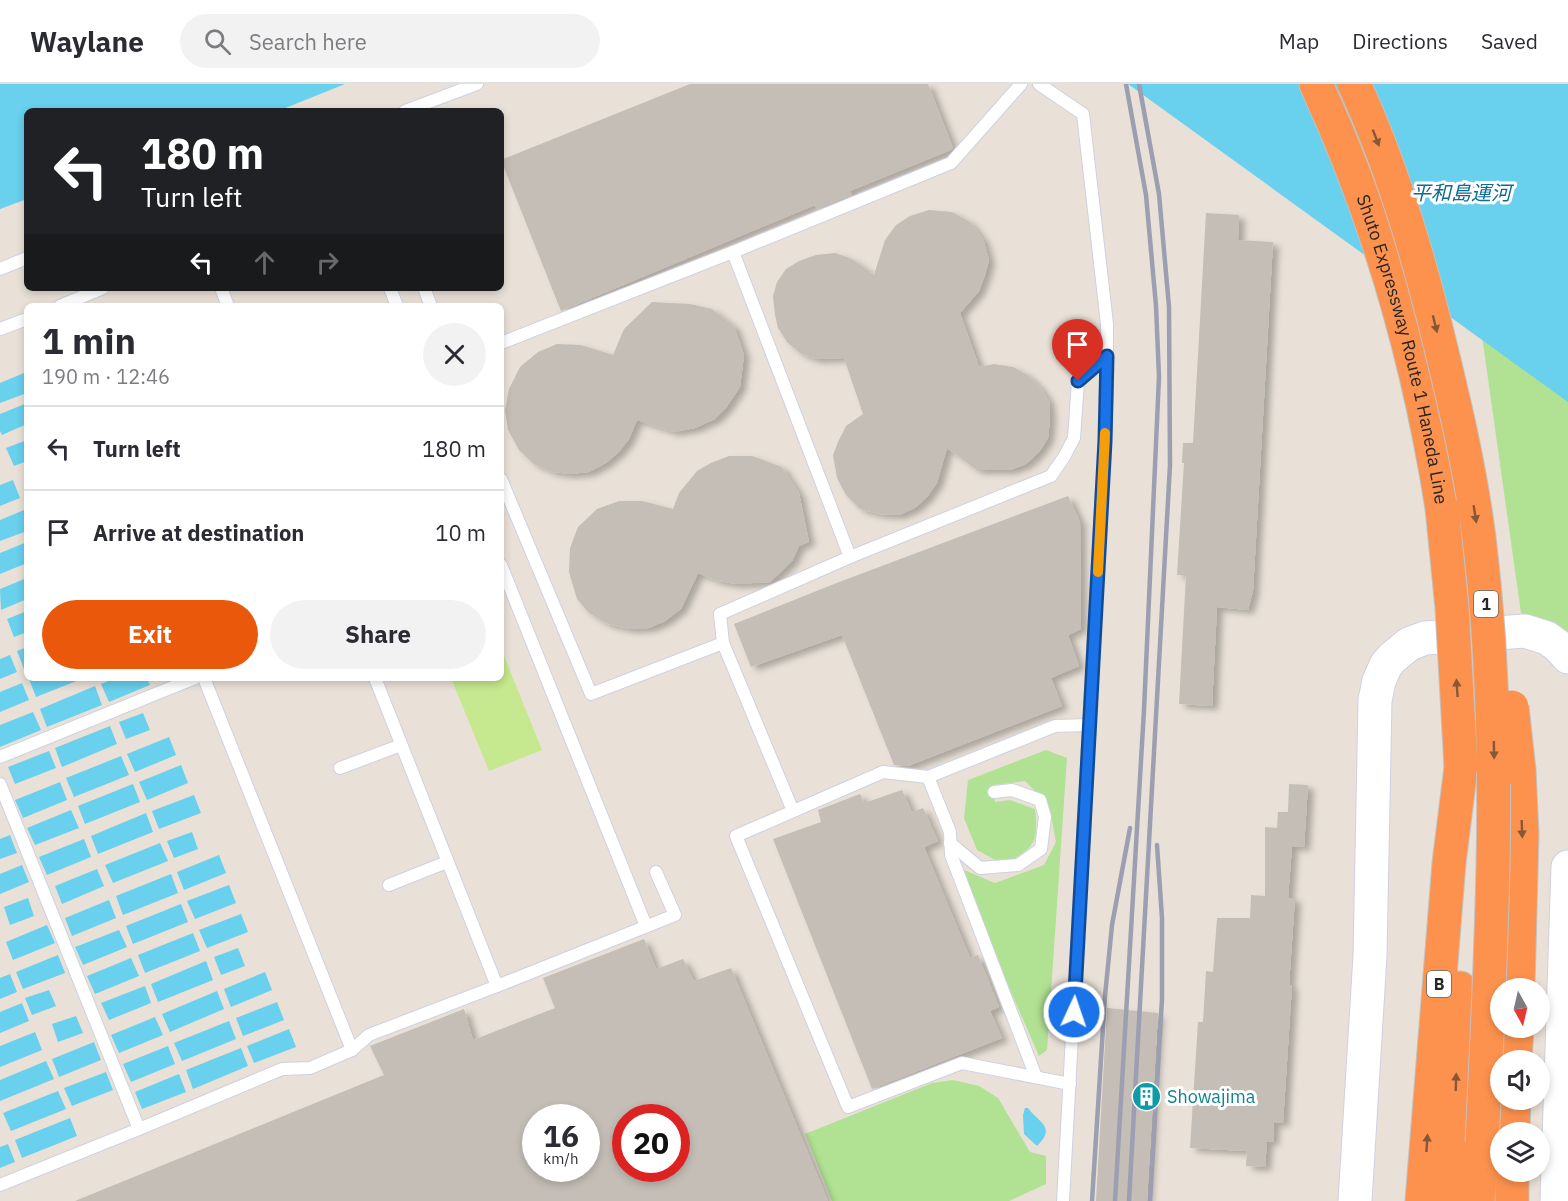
<!DOCTYPE html>
<meta charset="utf-8">
<style>
body{margin:0;font-family:"IBM Plex Sans","Noto Sans JP",sans-serif;background:#f2f2f3;color:#2b2b33;height:100vh;display:flex;flex-direction:column;font-size:22px;white-space:nowrap}
*{box-sizing:border-box;margin:0}
p{font-size:20px;color:#7c7c81}
.icon{flex:none;width:33px;height:33px;fill:none;stroke:currentColor;stroke-width:2;stroke-linecap:round;stroke-linejoin:round}
.map{position:relative;flex:1;overflow:hidden}
.sheet{position:absolute;left:24px;top:219px;width:480px;height:378px;display:flex;flex-direction:column;background:#fff;border-radius:9px;box-shadow:0 3px 9px #0003}
.sheet>*{flex:none}
.top-card{position:absolute;left:24px;top:24px;width:480px;height:183px;border-radius:9px;box-shadow:0 3px 9px #0003;background:#202124;color:#fff;overflow:hidden}
.needle{width:39px;rotate:172deg}
.fabs{position:absolute;left:1490px;top:894px;display:grid;gap:12px}
.fabs a{display:grid;place-items:center;width:60px;height:60px;border-radius:50%;background:#fff;box-shadow:0 3px 9px #0003;font-size:30px}
.speed{position:absolute;left:522px;top:1020px;display:flex;gap:12px;font-size:30px;font-weight:700;text-align:center}
.speed>*{display:grid;place-content:center;width:78px;height:78px;border-radius:50%;background:#fff;box-shadow:0 3px 9px #0003;line-height:1}
.speed small{font-size:15px;font-weight:400}
.speed .limit{border:9px solid #d22;background:#fff;color:#111}
.pin{position:absolute;display:grid;place-items:center;width:51px;height:51px;color:#fff;margin:-62px -26px;border-radius:50% 50% 50% 0;rotate:-45deg;box-shadow:0 0 6px #0007}
.pin .icon{rotate:45deg}
.me{position:absolute;width:66px;margin:-33px;rotate:3deg;stroke-linejoin:round;filter:drop-shadow(0 0 4px #0008)}
.turn{display:flex;align-items:center;gap:21px;height:126px;padding:0 18px;font-size:27px}
.turn .icon{width:78px;height:78px;stroke-width:2.5}
.turn b{display:block;font-size:42px;line-height:51px}
.lanes{display:flex;align-items:center;height:57px;padding:0 18px;background:#0003;justify-content:center;gap:30px;direction:ltr}
.lanes .off{opacity:.35}
.round{display:grid;place-items:center;flex:none;width:63px;height:63px;border-radius:32px;background:#f2f2f3}
.headline{display:flex;align-items:center;justify-content:space-between;height:102px;padding:0 18px}
h1{font-size:36px;font-weight:700;line-height:45px}
.action{display:flex;gap:12px;margin-top:auto;padding:12px 18px}
.action a{flex:1;height:69px;border-radius:36px;background:#ea580c;color:#fff;font-size:24px;font-weight:700;line-height:69px;text-align:center}
.action a+a{background:#f2f2f3;color:#2b2b33}
ul{padding:0;list-style:none}
li{display:flex;align-items:center;gap:18px;height:84px;padding:0 18px;border-top:2px solid #e1e1e2}
li div{flex:1}
li b{display:block;font-size:22px}
li em{font-style:normal}
header{display:flex;align-items:center;gap:36px;box-sizing:border-box;height:84px;padding:0 30px;background:#fff;border-bottom:2px solid #e1e1e2}
header strong{font-size:28px}
nav{display:flex;gap:33px;margin-inline-start:auto;font-size:21px}
.search{width:420px;height:54px;background:#f2f2f3;display:flex;align-items:center;gap:15px;box-sizing:border-box;padding:0 21px;border-radius:33px;color:#7c7c81;font-size:22px}
.map>svg:first-child{display:block}
</style>
<header>
<strong>Waylane</strong>
<div class="search"><svg class="icon" aria-label="search" viewBox="0 0 24 24"><circle cx="10" cy="10" r="6"/><path d="M15 15l6 6"/></svg>Search here</div>
<nav><a>Map</a><a>Directions</a><a>Saved</a></nav>
</header>
<div class="map">
<svg width="1568" height="1117" viewBox="0 0 1568 1117">
<defs>
<filter id="shadow"><feDropShadow dx="6" dy="4" stdDeviation="3" flood-color="#0004"/></filter>
</defs>
<rect width="100%" height="100%" fill="#e9e1d7"/>
<!-- green -->
<g fill="#b1e193">
<path d="M 1480,238 L 1568,305 L 1568,552 L 1555,542 L 1521,529 Z"/>
<path d="M 1046,666 L 1067,674 L 1047,966 L 1039,972 L 966,805 L 964,786 L 995,799 L 1044,781 L 1056,758 L 1049,721 L 1025,697 L 993,701 L 995,718 L 1010,716 L 1035,725 C 1039,762 1033,763 1004,781 L 977,766 L 964,734 L 968,696 Z"/>
<path d="M 953,996 L 979,1002 L 998,1014 L 1030,1068 L 1046,1072 L 1046,1100 L 1009,1117 L 832,1117 L 805,1050 L 932,999 Z"/>
</g>
<!-- pitch -->
<path fill="#c6e88e" d="M 502,567 L 542,666 L 489,687 L 451,594 L 501,594 L 501,568 Z"/>
<!-- water -->
<g fill="#69d0ed">
<path d="M 0,0 L 345,0 L 278,27 L 27,27 L 27,128 L 0,139 Z"/>
<path d="M 1128,0 L 1568,0 L 1568,318 Z"/>
<path d="M 24,289 L 27,296 L 27,309 L 0,319 L 0,299 Z"/>
<path d="M 27,319 L 27,340 L 2,351 L 0,347 L 0,330 Z"/>
<path d="M 27,356 L 27,377 L 14,382 L 6,364 Z"/>
<path d="M 13,396 L 20,414 L 0,422 L 0,401 Z"/>
<path d="M 24,426 L 27,433 L 27,447 L 0,457 L 0,436 Z"/>
<path d="M 27,458 L 27,479 L 0,490 L 0,469 Z"/>
<path d="M 27,494 L 27,515 L 1,526 L 0,505 Z"/>
<path d="M 27,527 L 27,548 L 14,553 L 7,535 Z"/>
<path d="M 27,563 L 27,584 L 24,585 L 17,567 Z"/>
<path d="M 10,571 L 17,588 L 0,595 L 0,575 Z"/>
<path d="M 32,594 L 84,594 L 36,613 L 29,595 Z"/>
<path d="M 116,594 L 147,594 L 150,601 L 109,618 L 101,600 Z"/>
<path d="M 22,599 L 29,616 L 0,628 L 0,608 Z"/>
<path d="M 95,602 L 102,621 L 47,643 L 40,625 Z"/>
<path d="M 33,628 L 41,646 L 0,663 L 0,641 Z"/>
<path d="M 143,629 L 150,646 L 126,655 L 119,638 Z"/>
<path d="M 110,642 L 117,660 L 62,683 L 55,664 Z"/>
<path d="M 169,653 L 176,671 L 135,688 L 127,670 Z"/>
<path d="M 49,667 L 56,684 L 15,700 L 8,683 Z"/>
<path d="M 121,672 L 129,691 L 74,713 L 66,694 Z"/>
<path d="M 181,681 L 188,699 L 147,716 L 139,698 Z"/>
<path d="M 60,698 L 67,716 L 23,734 L 15,716 Z"/>
<path d="M 133,700 L 140,718 L 85,740 L 78,722 Z"/>
<path d="M 194,711 L 201,729 L 159,745 L 152,727 Z"/>
<path d="M 71,726 L 79,744 L 35,761 L 27,744 Z"/>
<path d="M 146,729 L 153,748 L 98,770 L 91,752 Z"/>
<path d="M 192,748 L 198,765 L 174,774 L 167,757 Z"/>
<path d="M 10,751 L 17,769 L 0,775 L 0,755 Z"/>
<path d="M 84,755 L 91,773 L 47,791 L 39,773 Z"/>
<path d="M 160,759 L 168,777 L 113,799 L 105,781 Z"/>
<path d="M 219,771 L 226,789 L 184,806 L 177,788 Z"/>
<path d="M 22,781 L 29,798 L 0,810 L 0,790 Z"/>
<path d="M 97,785 L 104,802 L 62,820 L 55,802 Z"/>
<path d="M 171,790 L 178,809 L 123,831 L 116,812 Z"/>
<path d="M 229,801 L 236,819 L 195,835 L 187,817 Z"/>
<path d="M 28,814 L 34,832 L 10,841 L 4,823 Z"/>
<path d="M 109,816 L 116,834 L 72,852 L 65,834 Z"/>
<path d="M 181,820 L 188,838 L 133,860 L 126,842 Z"/>
<path d="M 241,830 L 248,848 L 207,864 L 199,846 Z"/>
<path d="M 47,841 L 55,859 L 13,876 L 6,858 Z"/>
<path d="M 119,846 L 127,863 L 83,881 L 75,863 Z"/>
<path d="M 193,849 L 200,867 L 145,889 L 138,871 Z"/>
<path d="M 238,864 L 245,882 L 221,891 L 214,873 Z"/>
<path d="M 58,871 L 65,889 L 23,905 L 16,888 Z"/>
<path d="M 131,874 L 139,892 L 95,910 L 87,892 Z"/>
<path d="M 206,877 L 213,896 L 158,918 L 151,900 Z"/>
<path d="M 265,888 L 272,906 L 231,923 L 224,905 Z"/>
<path d="M 10,890 L 17,908 L 0,915 L 0,894 Z"/>
<path d="M 145,902 L 151,919 L 109,936 L 101,919 Z"/>
<path d="M 49,906 L 56,922 L 32,931 L 25,914 Z"/>
<path d="M 217,907 L 224,925 L 170,948 L 162,930 Z"/>
<path d="M 277,918 L 284,936 L 243,952 L 236,934 Z"/>
<path d="M 22,919 L 29,937 L 0,949 L 0,928 Z"/>
<path d="M 76,932 L 83,949 L 58,958 L 52,940 Z"/>
<path d="M 155,933 L 163,951 L 119,969 L 111,951 Z"/>
<path d="M 229,937 L 236,955 L 182,977 L 174,959 Z"/>
<path d="M 289,945 L 296,963 L 254,979 L 247,962 Z"/>
<path d="M 35,948 L 42,966 L 0,983 L 0,962 Z"/>
<path d="M 94,958 L 101,976 L 59,993 L 52,975 Z"/>
<path d="M 168,962 L 175,980 L 131,998 L 123,980 Z"/>
<path d="M 241,964 L 248,982 L 193,1005 L 186,986 Z"/>
<path d="M 46,977 L 54,995 L 0,1017 L 0,996 Z"/>
<path d="M 106,988 L 113,1006 L 72,1022 L 64,1004 Z"/>
<path d="M 179,990 L 186,1008 L 142,1025 L 135,1008 Z"/>
<path d="M 58,1007 L 66,1025 L 11,1047 L 3,1029 Z"/>
<path d="M 1025,1024 L 1028,1024 C 1039,1039 1057,1043 1037,1062 L 1024,1050 L 1023,1031 Z"/>
<path d="M 70,1034 L 77,1052 L 22,1074 L 15,1056 Z"/>
<path d="M 8,1060 L 15,1078 L 0,1084 L 0,1063 Z"/>
</g>
<!-- pier -->
<path fill="#e9e1d7" d="M 27,115 L 27,131 L 0,142 L 0,125 Z"/>
<!-- building -->
<g fill="#c4beb7" fill-rule="evenodd" filter="url(#shadow)">
<path d="M 690,0 L 928,0 L 953,64 L 951,66 L 850,107 L 852,111 L 817,125 L 815,121 L 561,227 L 501,76 Z"/>
<path d="M 929,126 L 952,128 L 970,138 L 983,155 L 989,176 L 985,191 L 979,207 L 960,229 L 979,283 L 994,280 L 1013,283 L 1028,291 L 1040,303 L 1049,317 L 1050,335 L 1048,354 L 1039,368 L 1026,380 L 1010,386 L 977,386 L 947,364 L 937,399 L 927,413 L 915,424 L 899,431 L 879,430 L 860,425 L 846,411 L 837,394 L 833,371 L 838,358 L 846,342 L 863,330 L 844,274 L 815,275 L 800,269 L 787,258 L 778,244 L 775,231 L 773,212 L 777,198 L 786,185 L 799,177 L 816,171 L 835,169 L 852,175 L 874,191 L 885,156 L 896,141 L 910,132 Z"/>
<path d="M 1206,129 L 1239,131 L 1238,156 L 1273,158 L 1253,507 L 1248,526 L 1217,523 L 1212,622 L 1179,620 L 1186,491 L 1177,491 L 1184,379 L 1182,379 L 1183,359 L 1193,359 Z"/>
<path d="M 652,218 L 690,220 L 712,225 L 734,242 L 744,271 L 740,303 L 726,324 L 715,335 L 695,344 L 674,348 L 637,336 L 629,355 L 619,368 L 606,379 L 589,388 L 570,390 L 553,388 L 534,380 L 519,366 L 508,346 L 505,326 L 509,305 L 520,283 L 538,268 L 557,260 L 581,261 L 613,271 L 624,245 Z"/>
<path d="M 729,372 L 752,372 L 782,383 L 799,409 L 809,458 L 799,462 L 792,477 L 770,498 L 737,500 L 718,497 L 698,489 L 681,525 L 665,537 L 649,544 L 629,545 L 608,540 L 589,529 L 577,515 L 569,488 L 570,464 L 578,443 L 597,425 L 619,417 L 642,417 L 673,425 L 679,409 L 697,387 L 711,379 Z"/>
<path d="M 1068,412 L 1080,438 L 1081,545 L 1068,551 L 1079,582 L 1051,594 L 1062,622 L 908,682 L 894,681 L 842,551 L 751,583 L 734,540 L 834,500 Z"/>
<path d="M 1289,700 L 1308,701 L 1304,763 L 1292,762 L 1288,814 L 1295,814 L 1289,901 L 1292,901 L 1283,1039 L 1274,1038 L 1273,1058 L 1267,1057 L 1265,1083 L 1246,1082 L 1247,1067 L 1190,1064 L 1198,938 L 1203,938 L 1206,887 L 1213,888 L 1217,834 L 1250,834 L 1251,811 L 1265,812 L 1265,743 L 1277,744 L 1278,728 L 1288,728 Z"/>
<path d="M 902,706 L 912,728 L 923,724 L 938,757 L 924,763 L 970,874 L 978,871 L 999,923 L 990,927 L 1002,954 L 872,1005 L 773,755 L 821,738 L 818,726 L 860,710 L 864,719 Z"/>
<path d="M 644,855 L 656,885 L 683,875 L 694,897 L 731,884 L 828,1117 L 75,1117 L 384,991 L 370,962 L 464,925 L 473,956 L 555,924 L 543,894 ZM 536,1034 L 586,1034 L 586,1084 L 536,1084 ZM 626,1034 L 676,1034 L 676,1084 L 626,1084 Z"/>
<path d="M 1107,924 L 1158,929 L 1147,1117 L 1096,1117 Z"/>
</g>
<g fill="none" stroke-linecap="round" stroke-linejoin="round">
<defs>
<g id="lane">
<path d="M 1039,0 L 1083,30 L 1107,240 L 1107,313 L 1063,1117"/>
<path d="M 405,27 L 477,0"/>
<path d="M 733,168 L 850,473 L 720,530 L 723,559 L 793,727"/>
<path d="M 0,185 L 27,174"/>
<path d="M 221,204 L 228,222"/>
<path d="M 390,204 L 397,222"/>
<path d="M 424,204 L 431,222"/>
<path d="M 60,222 L 103,204"/>
<path d="M 0,245 L 27,235"/>
<path d="M 501,259 L 733,168 L 951,79 L 1021,0"/>
<path d="M 501,395 L 591,610 L 723,559"/>
<path d="M 850,473 L 1051,392 L 1064,373 L 1074,354 L 1078,297 L 1107,272"/>
<path d="M 501,481 L 646,842"/>
<path d="M 204,594 L 352,966"/>
<path d="M 375,594 L 497,902"/>
<path d="M 0,673 L 195,594"/>
<path d="M 340,684 L 401,661"/>
<path d="M 928,693 L 950,748 L 951,771 L 1036,993"/>
<path d="M 0,700 L 139,1045"/>
<path d="M 950,759 L 980,784 L 1018,781 L 1041,765 L 1045,733 L 1040,716 L 1012,706 L 994,708"/>
<path d="M 389,801 L 447,778"/>
<path d="M 1070,1000 L 962,979 L 848,1023 L 736,752 L 883,688 L 928,693 L 1055,642 L 1089,641"/>
<path d="M 0,1101 L 139,1045 L 282,985 L 310,984 L 352,966 L 369,951 L 497,902 L 675,831 L 656,788"/>
</g>
<g id="secondary">
<path d="M 1355,1117 L 1370,872 L 1375,616 L 1379,597 L 1386,581 L 1392,574 L 1409,560 L 1425,554 L 1525,547 L 1547,554 L 1558,562 L 1568,573"/>
<path d="M 1557,1117 L 1568,783"/>
</g>
<g id="highway">
<path id="s1" d="M 1316,0 C 1378,134 1419,279 1442,424"/>
<path d="M 1518,904 L 1522,750 L 1519,686"/>
<path d="M 1515,976 L 1517,944"/>
<path d="M 1513,1048 L 1514,1016"/>
<path d="M 1422,1117 L 1449,779 L 1461,683"/>
<path d="M 1450,1117 L 1454,1056 L 1460,904"/>
<path d="M 1478,1117 L 1482,1059"/>
<path d="M 1512,1117 L 1512,1088"/>
</g>
</defs>
<!-- lane casing -->
<use href="#lane" stroke="#cdd1e0" stroke-width="14"/>
<!-- secondary casing -->
<use href="#secondary" stroke="#cdd1e0" stroke-width="35"/>
<!-- highway casing -->
<use href="#highway" stroke="#c2c2c2" stroke-width="35"/>
<!-- lane -->
<use href="#lane" stroke="#fff" stroke-width="12"/>
<!-- secondary -->
<use href="#secondary" stroke="#fff" stroke-width="33"/>
<!-- highway -->
<use href="#highway" stroke="#fd924f" stroke-width="33"/>
<!-- rail -->
<g stroke="#9b9fb1" stroke-width="4.5">
<path d="M 1092,1117 L 1105,912 L 1112,841 L 1130,744"/>
<path d="M 1115,1117 L 1144,626 L 1159,293 L 1156,222 L 1146,111 L 1126,0"/>
<path d="M 1129,1117 L 1170,381 L 1169,223 L 1159,110 L 1139,0"/>
<path d="M 1150,1117 L 1162,915 L 1162,834 L 1157,761"/>
</g>
<defs>
<g id="highway-bridge">
<path d="M 1354,0 C 1388,73 1414,157 1434,236 C 1454,316 1474,398 1482,480 C 1503,673 1491,866 1482,1059"/>
<path d="M 1442,424 L 1452,524 L 1461,683"/>
<path d="M 1512,623 L 1519,686"/>
</g>
</defs>
<!-- highway-bridge casing -->
<use href="#highway-bridge" stroke="#c2c2c2" stroke-width="35" stroke-linecap="butt"/>
<!-- highway-bridge -->
<use href="#highway-bridge" stroke="#fd924f" stroke-width="33"/>
</g>
<!-- one-way arrows -->
<defs><path id="oneway-solid" d="M-6-.8H1V-3.2L6.5 0L1 3.2V.8H-6Z" transform="scale(1.5)"/></defs>
<g fill="#875738">
<use href="#oneway-solid" transform="translate(1376 54) rotate(69)"/>
<use href="#oneway-solid" transform="translate(1435 240) rotate(76)"/>
<use href="#oneway-solid" transform="translate(1475 430) rotate(81)"/>
<use href="#oneway-solid" transform="translate(1457 604) rotate(-94)"/>
<use href="#oneway-solid" transform="translate(1494 666) rotate(89)"/>
<use href="#oneway-solid" transform="translate(1522 745) rotate(88)"/>
<use href="#oneway-solid" transform="translate(1456 998) rotate(-88)"/>
<use href="#oneway-solid" transform="translate(1427 1059) rotate(-86)"/>
</g>
<g fill="none" stroke-linecap="round" stroke-linejoin="round">
<defs>
<path id="route" d="M 1074,928 L 1105,357 L 1107,272 L 1078,297"/>
</defs>
<!-- route casing -->
<use href="#route" stroke="#114b97" stroke-width="15"/>
<!-- route -->
<use href="#route" stroke="#1a73e8" stroke-width="10"/>
<!-- slow -->
<path stroke="#f59e0b" stroke-width="10" d="M 1098,488 L 1105,349"/>
</g>
<!-- icons -->
<defs>
<symbol id="building-disc" viewBox="-11 -11 22 22"><circle r="9.5" fill="#0f9aa8" stroke="#fff"/><path d="M-4-6H4V6H1V3H-1V6H-4ZM-2.5-4.3h1.7v1.8h-1.7ZM.8-4.3h1.7v1.8H.8ZM-2.5-1h1.7V.8h-1.7ZM.8-1h1.7V.8H.8Z" fill="#fff"/></symbol>
</defs>
<g fill-rule="evenodd">
<use href="#building-disc" x="1130" y="996" width="33" height="33"/>
</g>
<g text-anchor="middle" stroke-width="6" stroke-linejoin="round" paint-order="stroke">
<!-- shield labels -->
<g fill="#fff" stroke="#676767" stroke-width="1.5">
<rect x="1474" y="507" width="24" height="26" rx="4.5"/>
<rect x="1427" y="887" width="24" height="26" rx="4.5"/>
</g>
<g font-size="16" font-weight="bold" fill="#262626">
<text x="1486" y="526">1</text>
<text x="1439" y="906">B</text>
</g>
<!-- street labels -->
<g font-size="18" fill="#262626" stroke="#fff">
<text dy="6" stroke="none"><textPath href="#s1" startOffset="280">Shuto Expressway Route 1 Haneda Line</textPath></text>
</g>
<!-- culture labels -->
<g font-size="18" fill="#0d838f" stroke="#fff" text-anchor="start">
<text x="1167" y="1019">Showajima</text>
</g>
<!-- water labels -->
<g font-size="20" font-style="italic" fill="#0e6b93" stroke="#fff">
<text x="1461" y="116">平和島運河</text>
</g>
</g>
</svg>
<div class="fabs">
<a><svg class="needle" viewBox="-14 -14 28 28"><path d="M0-13l5 13h-10z" fill="#e53935"/><path d="M0 13l5-13h-10z" fill="#7c7c81"/></svg></a>
<a><svg class="icon" aria-label="sound" viewBox="0 0 24 24"><path d="M4 9h4l5-4v14l-5-4H4zM17 9q2 3 0 6"/></svg></a>
<a><svg class="icon" aria-label="layers" viewBox="0 0 24 24"><path d="M12 4l9 5-9 5-9-5zM3 14l9 5 9-5"/></svg></a>
</div>
<div class="speed"><div>16<small>km/h</small></div><div class="limit">20</div></div>
<div class="pin" style="left:1078px;top:297px;background:#d93025"><svg class="icon" aria-label="arrive" viewBox="0 0 24 24"><path d="M6 21V4h12l-3 4 3 4H6"/></svg></div>
<svg class="me" style="left:1074px;top:928px" viewBox="-20 -20 40 40"><circle r="17" fill="#1a73e8" stroke="#fff" stroke-width="3"/><path d="M0-11L8 9 0 5-8 9z" fill="#fff"/></svg>
<div class="top-card">
<div class="turn"><svg class="icon" aria-label="left" viewBox="0 0 24 24"><path d="M17 20v-9H6M10 6l-5 5 5 5"/></svg><div><b>180 m</b>Turn left</div></div>
<div class="lanes"><svg class="icon" aria-label="left" viewBox="0 0 24 24"><path d="M17 20v-9H6M10 6l-5 5 5 5"/></svg><svg class="icon off" aria-label="ahead" viewBox="0 0 24 24"><path d="M12 20V5M6 11l6-6 6 6"/></svg><svg class="icon off" aria-label="right" viewBox="0 0 24 24"><path d="M7 20v-9h11M14 6l5 5-5 5"/></svg></div>
</div>
<section class="sheet">
<div class="headline"><div><h1>1 min</h1><p>190 m · 12:46</p></div><a class="round"><svg class="icon" aria-label="close" viewBox="0 0 24 24"><path d="M6 6l12 12M18 6L6 18"/></svg></a></div>
<ul>
<li><svg class="icon" aria-label="left" viewBox="0 0 24 24"><path d="M17 20v-9H6M10 6l-5 5 5 5"/></svg><div><b>Turn left</b></div><em>180 m</em></li>
<li><svg class="icon" aria-label="arrive" viewBox="0 0 24 24"><path d="M6 21V4h12l-3 4 3 4H6"/></svg><div><b>Arrive at destination</b></div><em>10 m</em></li>
</ul>
<div class="action"><a>Exit</a><a>Share</a></div>
</section>
</div>
